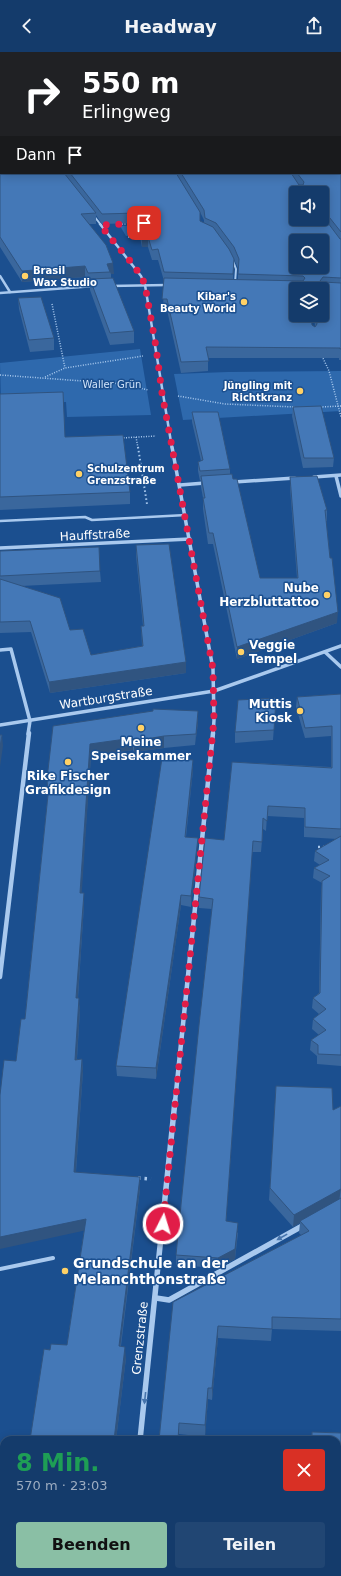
<!DOCTYPE html>
<html lang="de">
<meta charset="utf-8">
<style>
body{margin:0;font-family:"DejaVu Sans",sans-serif;background:#214673;color:#f1f3f6;height:100vh;display:flex;flex-direction:column;font-size:15px;white-space:nowrap}
*{box-sizing:border-box;margin:0}
p{font-size:13px;color:#9dadc1}
.icon{flex:none;width:22px;height:22px;fill:none;stroke:currentColor;stroke-width:2;stroke-linecap:round;stroke-linejoin:round}
.map{position:relative;flex:1;overflow:hidden}
.sheet{position:absolute;left:0px;top:1384px;width:341px;height:140px;display:flex;flex-direction:column;background:#143b6b;border-radius:12px 12px 0 0;box-shadow:0 2px 10px #0003,0 0 0 1px #33557e}
.sheet>*{flex:none}
.guide{position:absolute;left:0px;top:0px;width:341px;height:122px;box-shadow:0 2px 10px #0003,0 0 0 1px #33557e;background:#202124;color:#fff;overflow:hidden}
.buttons{position:absolute;left:289px;top:134px;display:grid;gap:8px}
.buttons a{display:grid;place-items:center;width:40px;height:40px;border-radius:4px;background:#143b6b;box-shadow:0 2px 10px #0003,0 0 0 1px #33557e;font-size:20px}
.pin{position:absolute;display:grid;place-items:center;width:34px;height:34px;color:#fff;margin:-17px;border-radius:8px;box-shadow:0 2px 6px #0006}
.me{position:absolute;width:44px;margin:-22px;rotate:5deg;stroke-linejoin:round;filter:drop-shadow(0 0 3px #0008)}
.turn{display:flex;align-items:center;gap:14px;height:84px;padding:0 16px;font-size:18px}
.turn .icon{width:52px;height:52px;stroke-width:2.5}
.turn b{display:block;font-size:28px;line-height:34px}
.then{display:flex;align-items:center;height:38px;padding:0 16px;background:#0003;gap:8px;font-size:15px}
.round{display:grid;place-items:center;flex:none;width:42px;height:42px;border-radius:4px;background:#214673}
.summary{display:flex;align-items:center;justify-content:space-between;height:68px;padding:0 16px}
h1{font-size:24px;font-weight:700;line-height:30px;color:#1e9e55}
.primary-button{display:flex;gap:8px;margin-top:auto;padding:8px 16px}
.primary-button a{flex:1;height:46px;border-radius:4px;background:#8abfa5;color:#111;font-size:16px;font-weight:700;line-height:46px;text-align:center}
.primary-button a+a{background:#214673;color:#f1f3f6}
header{display:flex;justify-content:space-between;align-items:center;height:52px;padding:0 16px;background:#143b6b;font-size:18px;font-weight:700}
.map>svg:first-child{display:block}
</style>
<header><svg class="icon" aria-label="back" viewBox="0 0 24 24"><path d="M15 5l-7 7 7 7"/></svg>Headway<svg class="icon" aria-label="share" viewBox="0 0 24 24"><path d="M12 15V3M7 8l5-5 5 5M5 13v7h14v-7"/></svg></header>
<div class="map">
<svg width="341" height="1524" viewBox="0 0 341 1524">
<rect width="100%" height="100%" fill="#1b4f8f"/>
<!-- green -->
<g fill="#2e69ad">
<path d="M 176,172 L 179,183 L 126,184 L 120,174 Z"/>
<path d="M 140,297 L 151,363 L 67,365 L 66,350 L 1,352 L 0,311 Z"/>
<path d="M 341,319 L 341,359 L 183,368 L 174,322 L 228,320 Z"/>
</g>
<g fill="none" stroke-linecap="round" stroke-linejoin="round">
<!-- path-far3 -->
<g stroke="#a9c9ee" stroke-width="1.5" stroke-dasharray="1 1.5" stroke-linecap="butt">
<path d="M 117,172 L 140,172"/>
<path d="M 128,185 L 143,185"/>
<path d="M 52,252 L 65,316"/>
<path d="M 322,304 L 329,319 L 341,365"/>
<path d="M 0,323 L 124,332 L 148,338"/>
<path d="M 45,325 L 65,316 L 143,304"/>
<path d="M 178,344 L 225,352 L 295,355"/>
<path d="M 320,355 L 341,354"/>
<path d="M 136,385 L 138,396"/>
<path d="M 121,386 L 156,384"/>
</g>
<!-- path-far2 -->
<path stroke="#a9c9ee" stroke-width="2" stroke-dasharray="1.5 2.5" stroke-linecap="butt" d="M 138,395 L 147,452"/>
<!-- path-far1 -->
<path stroke="#a9c9ee" stroke-width="2.5" stroke-dasharray="2 3" stroke-linecap="butt" d="M 318,795 L 325,795"/>
<!-- path -->
<path stroke="#a9c9ee" stroke-width="3.5" stroke-dasharray="2.5 4" stroke-linecap="butt" d="M 138,1126 L 151,1127"/>
<!-- lane-far2 -->
<path stroke="#a9c9ee" stroke-width="2" d="M 233,209 L 236,217 L 235,231"/>
<!-- lane-far1 -->
<path stroke="#a9c9ee" stroke-width="2.5" d="M 0,469 L 85,465 L 92,468 L 186,463"/>
<!-- lane -->
<path stroke="#a9c9ee" stroke-width="4" d="M 0,1217 L 53,1206"/>
<!-- street-far4 -->
<path stroke="#a9c9ee" stroke-width="2" d="M 94,164 L 101,173"/>
<!-- street-far3 -->
<g stroke="#a9c9ee" stroke-width="2.5">
<path d="M 100,172 L 141,224 L 145,233 L 172,396"/>
<path d="M 0,224 L 10,240"/>
<path d="M 110,234 L 167,233"/>
<path d="M 0,241 L 95,234"/>
</g>
<!-- street-far2 -->
<g stroke="#a9c9ee" stroke-width="3.5">
<path d="M 172,395 L 213,617 L 214,668 L 213,682"/>
<path d="M 336,424 L 341,444"/>
<path d="M 314,425 L 341,423"/>
<path d="M 234,430 L 295,426"/>
<path d="M 180,433 L 205,431"/>
<path d="M 0,496 L 190,487"/>
<path d="M 0,598 L 11,597 L 30,669 L 28,682"/>
<path d="M 325,600 L 341,615"/>
<path d="M 0,673 L 214,639 L 341,594"/>
</g>
<!-- street-far1 -->
<g stroke="#a9c9ee" stroke-width="4.5">
<path d="M 0,925 L 29,681"/>
<path d="M 175,1050 L 213,681"/>
</g>
<!-- street -->
<g stroke="#a9c9ee" stroke-width="5.5">
<path d="M 156,1246 L 169,1248 L 304,1173"/>
<path d="M 140,1388 L 175,1049"/>
<path d="M 126,1520 L 126,1524"/>
</g>
<!-- primary -->
<g fill="#f0f6ff" fill-rule="evenodd">
<rect x="340" y="52" width="1" height="2"/>
<rect x="0" y="64" width="1" height="2"/>
<rect x="340" y="64" width="1" height="2"/>
</g>
</g>
<!-- wall -->
<g fill="#3a679d" fill-rule="evenodd">
<path d="M 0,0 L 1,1 L 1,29 L 0,29 Z"/>
<path d="M 324,0 L 341,0 L 341,12 L 340,11 L 340,1 L 325,1 Z"/>
<path d="M 0,77 L 1,121 L 340,121 L 341,88 L 341,308 L 339,308 L 339,306 L 208,306 L 208,319 L 181,321 L 167,258 L 163,258 L 164,229 L 158,208 L 152,208 L 148,195 L 142,195 L 137,171 L 102,172 L 96,163 L 96,172 L 89,172 L 114,222 L 111,222 L 111,226 L 134,279 L 134,291 L 110,293 L 90,238 L 90,232 L 88,232 L 85,225 L 22,230 L 0,195 ZM 322,141 L 322,167 L 296,167 ZM 200,160 L 204,168 L 204,171 L 200,169 ZM 232,203 L 238,216 L 238,228 L 233,228 L 234,207 ZM 296,237 L 322,237 L 322,263 L 314,263 L 315,275 L 312,273 Z"/>
<path d="M 18,246 L 54,286 L 54,298 L 30,300 L 19,257 Z"/>
<path d="M 0,342 L 65,385 L 130,440 L 130,452 L 0,458 Z"/>
<path d="M 293,355 L 334,406 L 333,415 L 303,416 L 292,364 Z"/>
<path d="M 192,360 L 230,417 L 230,422 L 260,526 L 297,526 L 290,436 L 290,425 L 327,458 L 327,469 L 326,469 L 337,571 L 237,607 L 213,492 L 208,492 L 203,457 L 203,446 L 201,435 L 201,428 L 200,429 L 198,419 L 198,410 L 201,409 L 192,370 Z"/>
<path d="M 136,493 L 186,610 L 186,621 L 50,641 L 31,580 L 0,581 L 0,499 L 100,519 L 101,530 L 21,534 L 70,578 L 91,603 L 142,594 L 141,574 L 143,574 L 136,504 Z"/>
<path d="M 341,642 L 341,1014 L 317,1012 L 317,1004 L 310,998 L 311,988 L 319,983 L 312,977 L 313,967 L 319,962 L 312,956 L 313,946 L 319,941 L 321,839 L 322,831 L 313,826 L 314,816 L 320,813 L 314,809 L 315,799 L 337,787 L 304,785 L 304,766 L 267,764 L 266,779 L 263,777 L 261,800 L 252,800 L 226,1169 L 238,1181 L 235,1207 L 218,1216 L 176,1213 L 176,1203 L 212,857 L 199,856 L 199,845 L 224,788 L 232,710 L 331,715 L 331,684 L 305,686 L 296,655 L 297,645 Z"/>
<path d="M 276,646 L 273,688 L 235,691 L 235,680 Z"/>
<path d="M 198,659 L 198,671 L 195,693 L 164,696 L 134,700 L 133,698 L 91,704 L 81,841 L 84,841 L 84,853 L 78,946 L 80,958 L 77,1007 L 82,1007 L 83,1019 L 76,1120 L 140,1137 L 121,1294 L 126,1306 L 116,1388 L 30,1388 L 50,1298 L 67,1293 L 84,1179 L 16,1009 L 25,967 L 48,743 L 53,674 Z"/>
<path d="M 193,708 L 193,718 L 186,785 L 198,786 L 197,796 L 191,855 L 181,853 L 156,1027 L 117,1024 L 116,1014 Z"/>
<path d="M 276,1034 L 333,1058 L 341,1054 L 341,1279 L 272,1277 L 271,1289 L 218,1286 L 212,1348 L 208,1347 L 205,1385 L 179,1382 L 173,1250 L 301,1183 L 299,1181 L 300,1171 L 293,1175 L 269,1148 Z"/>
<path d="M 312,1380 L 341,1381 L 341,1468 L 337,1468 L 337,1388 L 311,1388 Z"/>
<path d="M 4,1520 L 100,1520 L 100,1524 L 0,1524 Z"/>
</g>
<!-- shaded-wall -->
<g fill="#305480">
<rect x="142" y="185" width="6" height="10"/>
<path d="M 113,211 L 114,222 L 111,222 L 110,220 L 107,212 Z"/>
<path d="M 85,214 L 85,225 L 22,230 L 22,219 Z"/>
<path d="M 338,560 L 337,571 L 237,607 L 237,595 Z"/>
<path d="M 186,610 L 186,621 L 50,641 L 49,630 Z"/>
<path d="M 198,659 L 198,671 L 195,693 L 196,682 Z"/>
<path d="M 2,683 L 3,694 L 0,715 L 0,695 Z"/>
<path d="M 164,684 L 164,696 L 134,700 L 134,689 Z"/>
<path d="M 133,686 L 133,698 L 91,704 L 81,852 L 80,841 L 90,692 Z"/>
<path d="M 193,708 L 193,718 L 184,795 L 185,785 Z"/>
<path d="M 198,786 L 197,796 L 191,855 L 191,844 Z"/>
<path d="M 84,841 L 84,853 L 77,958 L 76,946 Z"/>
<path d="M 181,843 L 181,853 L 156,1027 L 156,1016 Z"/>
<path d="M 79,946 L 80,958 L 76,1019 L 75,1008 Z"/>
<path d="M 82,1007 L 83,1019 L 75,1132 L 74,1120 Z"/>
<path d="M 140,1125 L 140,1137 L 119,1305 L 119,1294 Z"/>
<path d="M 341,1137 L 339,1149 L 300,1169 L 300,1171 L 293,1175 L 294,1163 Z"/>
<path d="M 86,1167 L 87,1178 L 0,1197 L 0,1185 Z"/>
<path d="M 238,1171 L 235,1207 L 218,1216 L 218,1206 Z"/>
<path d="M 218,1274 L 218,1286 L 212,1348 L 212,1336 Z"/>
<path d="M 125,1295 L 126,1306 L 116,1388 L 114,1388 Z"/>
<path d="M 208,1336 L 208,1347 L 205,1385 L 205,1373 Z"/>
<path d="M 179,1371 L 179,1388 L 178,1388 Z"/>
</g>
<!-- building -->
<g fill="#4478b7" stroke="#305480" fill-rule="evenodd">
<path d="M 0,0 L 206,0 L 207,1 L 1,1 L 1,19 L 0,19 Z"/>
<path d="M 334,0 L 341,0 L 341,5 L 340,4 L 340,1 L 335,1 Z"/>
<path d="M 0,77 L 1,77 L 1,121 L 64,121 L 96,161 L 81,162 L 106,193 L 113,211 L 107,212 L 110,220 L 88,221 L 85,214 L 22,219 L 0,185 Z"/>
<path d="M 340,88 L 341,88 L 341,180 L 322,156 L 322,141 L 296,141 L 296,167 L 322,167 L 322,163 L 340,187 L 341,187 L 341,226 L 323,225 L 320,229 L 323,230 L 341,231 L 341,297 L 340,297 L 340,296 L 206,295 L 209,309 L 181,310 L 167,247 L 162,247 L 164,226 L 303,229 L 305,226 L 303,224 L 238,222 L 239,207 L 234,195 L 216,171 L 205,166 L 204,158 L 181,121 L 291,121 L 299,133 L 303,133 L 304,130 L 297,121 L 340,121 ZM 296,189 L 322,189 L 322,215 L 296,215 ZM 296,237 L 322,237 L 322,263 L 316,263 L 317,272 L 315,275 L 312,273 L 311,263 L 296,263 Z"/>
<path d="M 70,121 L 176,121 L 200,160 L 200,169 L 213,175 L 229,197 L 234,207 L 233,222 L 164,220 L 158,197 L 152,198 L 148,185 L 142,185 L 137,161 L 102,162 Z"/>
<path d="M 113,226 L 134,279 L 110,281 L 90,227 Z"/>
<path d="M 41,245 L 54,286 L 29,288 L 18,246 Z"/>
<path d="M 63,340 L 65,385 L 123,383 L 130,440 L 0,445 L 0,342 Z"/>
<path d="M 321,354 L 334,406 L 304,406 L 293,355 Z"/>
<path d="M 192,360 L 218,360 L 230,417 L 200,419 L 198,410 L 203,408 Z"/>
<path d="M 232,422 L 233,427 L 237,427 L 260,526 L 298,526 L 290,425 L 317,424 L 327,458 L 325,458 L 328,487 L 330,506 L 332,506 L 338,560 L 237,595 L 213,481 L 209,481 L 203,446 L 205,446 L 201,424 Z"/>
<path d="M 169,492 L 186,610 L 49,630 L 30,569 L 0,570 L 0,527 L 60,546 L 70,578 L 83,577 L 91,603 L 143,594 L 141,574 L 144,574 L 136,493 Z"/>
<path d="M 99,495 L 100,519 L 0,524 L 0,499 Z"/>
<path d="M 341,642 L 341,777 L 305,775 L 305,756 L 268,754 L 267,769 L 263,766 L 262,790 L 253,789 L 226,1169 L 238,1171 L 235,1197 L 218,1206 L 176,1203 L 199,973 L 213,847 L 199,845 L 205,786 L 224,788 L 232,710 L 332,716 L 332,674 L 305,676 L 297,645 Z"/>
<path d="M 276,646 L 274,678 L 235,680 L 238,648 Z"/>
<path d="M 153,657 L 198,659 L 196,682 L 164,684 L 134,689 L 133,686 L 90,692 L 80,841 L 84,841 L 76,946 L 79,946 L 75,1008 L 82,1007 L 74,1120 L 140,1125 L 119,1294 L 125,1295 L 114,1388 L 30,1388 L 44,1297 L 50,1298 L 51,1292 L 67,1293 L 86,1167 L 0,1185 L 0,1043 L 4,1008 L 16,1009 L 21,967 L 25,967 L 48,743 L 47,727 L 53,674 L 153,659 Z"/>
<path d="M 0,683 L 2,683 L 0,695 Z"/>
<path d="M 162,706 L 193,708 L 185,785 L 198,786 L 191,844 L 181,843 L 156,1016 L 116,1014 Z"/>
<path d="M 341,784 L 341,1003 L 318,1002 L 318,993 L 311,988 L 326,978 L 313,967 L 326,957 L 313,946 L 320,941 L 322,829 L 330,824 L 314,816 L 329,808 L 315,799 Z"/>
<path d="M 276,1034 L 332,1036 L 333,1058 L 341,1054 L 341,1137 L 294,1163 L 270,1136 Z"/>
<path d="M 341,1146 L 341,1267 L 272,1265 L 272,1277 L 218,1274 L 212,1336 L 208,1336 L 205,1373 L 179,1371 L 178,1388 L 159,1388 L 173,1250 L 309,1179 L 300,1169 Z"/>
<path d="M 312,1380 L 341,1381 L 341,1457 L 337,1457 L 337,1388 L 312,1388 Z"/>
<path d="M 0,1443 L 4,1443 L 4,1520 L 62,1520 L 16,1524 L 0,1524 Z"/>
</g>
<!-- one-way arrows -->
<defs><path id="oneway-solid" d="M-6-.8H1V-3.2L6.5 0L1 3.2V.8H-6Z"/></defs>
<g fill="#4674ac">
<use href="#oneway-solid" transform="translate(282 1185) rotate(151)"/>
<use href="#oneway-solid" transform="translate(145 1346) rotate(96)"/>
</g>
<g fill="none" stroke-linecap="round" stroke-linejoin="round">
<!-- route -->
<path stroke="#e11d48" stroke-width="7" stroke-dasharray="0 12.6" d="M 144,171 L 101,173 C 114,193 137,212 145,233 L 156,295 L 162,341 L 213,617 L 214,668 L 163,1172"/>
</g>
<!-- markers -->
<g fill="#ffd166" stroke="#1b4f8f" stroke-width="1.5">
<circle cx="25" cy="224" r="4"/>
<circle cx="244" cy="250" r="4"/>
<circle cx="300" cy="339" r="4"/>
<circle cx="79" cy="422" r="4"/>
<circle cx="327" cy="543" r="4"/>
<circle cx="241" cy="600" r="4"/>
<circle cx="300" cy="659" r="4"/>
<circle cx="141" cy="676" r="4"/>
<circle cx="68" cy="710" r="4"/>
<circle cx="65" cy="1219" r="4"/>
</g>
<g text-anchor="middle" stroke-width="3" stroke-linejoin="round" paint-order="stroke">
<!-- far-poi labels -->
<g font-size="10" font-weight="bold" fill="#fff" stroke="#1b4f8f" text-anchor="start">
<text x="33" y="222">Brasil<tspan x="33" dy="12">Wax Studio</tspan></text>
<text x="236" y="248" text-anchor="end">Kibar's<tspan x="236" dy="12">Beauty World</tspan></text>
<text x="292" y="337" text-anchor="end">Jüngling mit<tspan x="292" dy="12">Richtkranz</tspan></text>
<text x="87" y="420">Schulzentrum<tspan x="87" dy="12">Grenzstraße</tspan></text>
</g>
<!-- far-park labels -->
<g font-size="10" fill="#cfe3fa" stroke="#1b4f8f">
<text x="112" y="336">Waller Grün</text>
</g>
<!-- street labels -->
<g font-size="12" fill="#fff" stroke="#1b4f8f">
<text transform="translate(95 483) rotate(-3)" y="4">Hauffstraße</text>
<text transform="translate(106 646) rotate(-9)" y="4">Wartburgstraße</text>
<text transform="translate(140 1286) rotate(-84)" y="4">Grenzstraße</text>
</g>
<!-- poi labels -->
<g font-size="12" font-weight="bold" fill="#fff" stroke="#1b4f8f" text-anchor="end">
<text x="319" y="540">Nube<tspan x="319" dy="14">Herzbluttattoo</tspan></text>
<text x="249" y="597" text-anchor="start">Veggie<tspan x="249" dy="14">Tempel</tspan></text>
<text x="292" y="656">Muttis<tspan x="292" dy="14">Kiosk</tspan></text>
<text x="141" y="694" text-anchor="middle">Meine<tspan x="141" dy="14">Speisekammer</tspan></text>
<text x="68" y="728" text-anchor="middle">Rike Fischer<tspan x="68" dy="14">Grafikdesign</tspan></text>
</g>
<!-- near-poi labels -->
<g font-size="14" font-weight="bold" fill="#fff" stroke="#1b4f8f" text-anchor="start">
<text x="73" y="1216">Grundschule an der<tspan x="73" dy="16">Melanchthonstraße</tspan></text>
</g>
</g>
</svg>
<div class="buttons">
<a><svg class="icon" aria-label="sound" viewBox="0 0 24 24"><path d="M4 9h4l5-4v14l-5-4H4zM17 9q2 3 0 6"/></svg></a>
<a><svg class="icon" aria-label="search" viewBox="0 0 24 24"><circle cx="10" cy="10" r="6"/><path d="M15 15l6 6"/></svg></a>
<a><svg class="icon" aria-label="layers" viewBox="0 0 24 24"><path d="M12 4l9 5-9 5-9-5zM3 14l9 5 9-5"/></svg></a>
</div>
<div class="pin" style="left:144px;top:171px;background:#d93025"><svg class="icon" aria-label="arrive" viewBox="0 0 24 24"><path d="M6 21V4h12l-3 4 3 4H6"/></svg></div>
<svg class="me" style="left:163px;top:1172px" viewBox="-20 -20 40 40"><circle r="17" fill="#e11d48" stroke="#fff" stroke-width="3"/><path d="M0-11L8 9 0 5-8 9z" fill="#fff"/></svg>
<div class="guide">
<div class="turn"><svg class="icon" aria-label="right" viewBox="0 0 24 24"><path d="M7 20v-9h11M14 6l5 5-5 5"/></svg><div><b>550 m</b>Erlingweg</div></div>
<div class="then">Dann<svg class="icon" aria-label="arrive" viewBox="0 0 24 24"><path d="M6 21V4h12l-3 4 3 4H6"/></svg></div>
</div>
<section class="sheet">
<div class="summary"><div><h1>8 Min.</h1><p>570 m · 23:03</p></div><a class="round" style="background:#d93025;color:#fff"><svg class="icon" aria-label="close" viewBox="0 0 24 24"><path d="M6 6l12 12M18 6L6 18"/></svg></a></div>
<div class="primary-button"><a>Beenden</a><a>Teilen</a></div>
</section>
</div>
